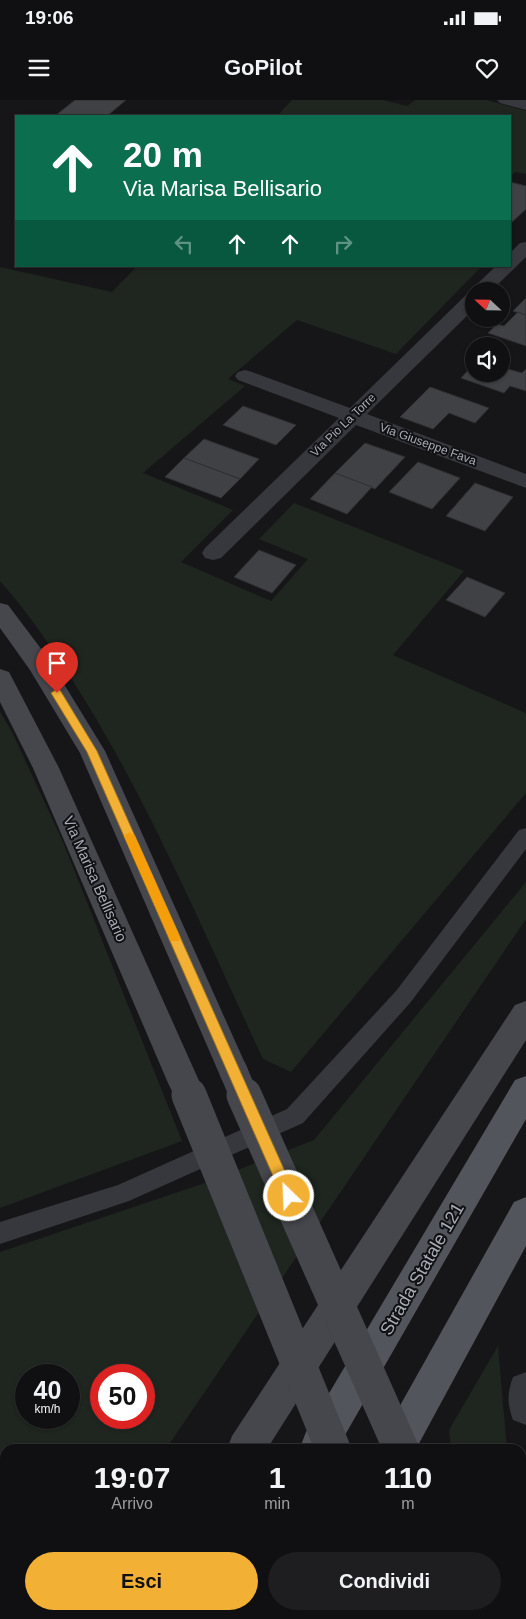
<!DOCTYPE html>
<html lang="it">
<style>
body{margin:0;font-family:Arial,sans-serif;background:#1e1e20;color:#f1f3f6;height:100vh;display:flex;flex-direction:column;font-size:19px;white-space:nowrap}
*{box-sizing:border-box;margin:0}
p{font-size:16px;color:#9c9d9f}
.icon{flex:none;width:28px;height:28px;fill:none;stroke:currentColor;stroke-width:2;stroke-linecap:round;stroke-linejoin:round}
.map{position:relative;flex:1;overflow:hidden}
.panel{position:absolute;left:0px;top:1344px;width:526px;height:176px;display:flex;flex-direction:column;background:#101012;border-radius:15px 15px 0 0;box-shadow:0 1px 4px #0004,0 0 0 1px #303032}
.panel>*{flex:none}
.hud{position:absolute;left:15px;top:15px;width:496px;height:152px;border-radius:0px;box-shadow:0 1px 4px #0004,0 0 0 1px #303032;background:#0b6e4f;color:#fff;overflow:hidden}
.needle{width:32px;rotate:292deg}
.controls{position:absolute;left:465px;top:182px;display:grid;gap:10px}
.controls a{display:grid;place-items:center;width:45px;height:45px;border-radius:50%;background:#101012;box-shadow:0 1px 4px #0004,0 0 0 1px #303032;font-size:25px}
.speed{position:absolute;left:15px;top:1264px;display:flex;gap:10px;font-size:25px;font-weight:700;text-align:center}
.speed>*{display:grid;place-content:center;width:65px;height:65px;border-radius:50%;background:#101012;box-shadow:0 1px 4px #0004,0 0 0 1px #303032;line-height:1}
.speed small{font-size:12px;font-weight:400}
.speed .limit{border:8px solid #d22;background:#fff;color:#111}
.pin{position:absolute;display:grid;place-items:center;width:42px;height:42px;color:#fff;margin:-51px -21px;border-radius:50% 50% 50% 0;rotate:-45deg;box-shadow:0 0 5px #0007}
.pin .icon{rotate:45deg}
.me{position:absolute;width:55px;margin:-28px;rotate:336deg;stroke-linejoin:round;filter:drop-shadow(0 0 4px #0008)}
.turn{display:flex;align-items:center;gap:18px;height:105px;padding:0 25px;font-size:22px}
.turn .icon{width:65px;height:65px;stroke-width:2.5}
.turn b{display:block;font-size:35px;line-height:42px}
.lanes{display:flex;align-items:center;height:48px;padding:0 25px;background:#0003;justify-content:center;gap:25px;direction:ltr}
.lanes .off{opacity:.35}
.eta{display:flex;justify-content:space-evenly;align-items:center;height:85px;text-align:center}
.eta b{font-size:30px;font-weight:700;line-height:35px}
.primary-button{display:flex;gap:10px;margin-top:auto;padding:10px 25px}
.primary-button a{flex:1;height:58px;border-radius:30px;background:#f2b134;color:#111;font-size:20px;font-weight:700;line-height:58px;text-align:center}
.primary-button a+a{background:#1e1e20;color:#f1f3f6}
.status{display:flex;justify-content:space-between;align-items:center;height:35px;padding:0 25px;background:#101012;direction:ltr}
.status svg{height:14px;fill:currentColor}
header{display:flex;justify-content:space-between;align-items:center;height:65px;padding:0 25px;background:#101012;font-size:22px;font-weight:700}
.map>svg:first-child{display:block}
</style>
<div class="status"><b>19:06</b><svg viewBox="0 0 49 12"><path d="M0 12V9h3v3zM5 12V6h3v6zM10 12V3h3v9zM15 12V0h3v12zM26 1h20v11H26zM47 4h2v5h-2z"/></svg></div>
<header><svg class="icon" aria-label="menu" viewBox="0 0 24 24"><path d="M4 6h16M4 12h16M4 18h16"/></svg>GoPilot<svg class="icon" aria-label="heart" viewBox="0 0 24 24"><path d="M12 20l-8-8c-3-5 5-10 8-4 3-6 11-1 8 4z"/></svg></header>
<div class="map">
<svg width="526" height="1519" viewBox="0 0 526 1519">
<rect width="100%" height="100%" fill="#161618"/>
<!-- green -->
<g fill="#1e261f" fill-rule="evenodd">
<path d="M 292,0 L 383,0 L 407,6 L 415,0 L 487,0 L 526,11 L 526,74 L 515,72 L 510,77 L 510,16 L 277,16 Z"/>
<path d="M 137,166 L 482,166 L 396,254 L 297,220 L 228,279 L 245,286 L 143,373 L 233,410 L 181,462 L 271,501 L 308,459 L 259,439 L 294,403 L 464,471 L 393,555 L 526,613 L 526,693 L 291,972 L 263,959 C 203,831 148,698 71,578 C 49,544 27,511 0,481 L 0,167 L 112,192 Z"/>
<path d="M 0,612 L 12,632 L 63,742 L 182,1041 L 0,1108 Z"/>
<path d="M 526,782 L 526,819 L 166,1349 L 5,1349 L 5,1515 L 55,1515 L 53,1519 L 0,1519 L 0,1152 L 202,1084 L 314,1040 ZM 26,1275 L 69,1275 L 69,1318 L 26,1318 ZM 101,1275 L 144,1275 L 144,1318 L 101,1318 Z"/>
<path d="M 498,1246 L 507,1349 L 451,1349 L 449,1330 Z"/>
</g>
<!-- building -->
<g fill="#404145" stroke="#303034">
<path d="M 75,0 L 126,0 L 107,16 L 55,16 Z"/>
<path d="M 510,82 L 526,86 L 526,109 L 510,124 Z"/>
<path d="M 526,198 L 526,215 L 513,211 Z"/>
<path d="M 518,212 L 526,215 L 526,246 L 488,233 L 497,224 L 504,226 Z"/>
<path d="M 474,264 L 474,274 L 501,274 L 501,267 L 522,273 L 526,269 L 526,291 L 510,286 L 504,293 L 461,278 Z"/>
<path d="M 430,287 L 489,308 L 475,323 L 449,313 L 433,329 L 400,317 Z"/>
<path d="M 243,306 L 296,325 L 276,345 L 223,325 Z"/>
<path d="M 204,339 L 259,359 L 240,379 L 184,358 Z"/>
<path d="M 365,343 L 405,357 L 375,389 L 335,373 Z"/>
<path d="M 184,358 L 240,379 L 221,398 L 165,377 Z"/>
<path d="M 418,362 L 460,378 L 432,409 L 389,392 Z"/>
<path d="M 335,373 L 372,387 L 347,414 L 310,399 Z"/>
<path d="M 475,383 L 513,397 L 485,431 L 446,416 Z"/>
<path d="M 259,450 L 296,465 L 272,493 L 234,477 Z"/>
<path d="M 467,477 L 505,493 L 485,517 L 446,500 Z"/>
</g>
<g fill="none" stroke-linecap="round" stroke-linejoin="round">
<!-- service -->
<path fill="#37383d" fill-rule="evenodd" d="M 526,728 L 526,749 L 410,903 L 303,1023 L 129,1101 L 0,1144 L 0,1122 L 118,1085 L 287,1009 L 396,891 L 519,730 Z"/>
<!-- minor -->
<g fill="#37383d" fill-rule="evenodd">
<path d="M 497,0 L 526,0 L 526,10 L 500,3 Z"/>
<path d="M 526,142 L 526,157 L 491,191 L 474,191 L 474,209 L 367,314 L 526,374 L 526,388 L 356,325 L 221,458 L 213,460 L 205,458 L 202,453 L 205,448 L 339,318 L 238,280 L 235,276 L 238,272 L 245,270 L 252,272 L 350,308 L 467,194 L 473,193 L 472,191 L 474,187 L 496,166 L 510,166 L 510,153 L 520,143 Z"/>
<path d="M 526,1272 L 526,1325 L 513,1320 C 507,1304 507,1293 513,1277 Z"/>
</g>
<!-- secondary -->
<g fill="#45474d" fill-rule="evenodd">
<path d="M 0,503 L 8,505 L 48,558 L 105,651 L 248,970 L 244,980 L 233,984 L 222,980 L 80,653 L 30,570 L 0,528 Z"/>
<path d="M 0,569 L 9,572 L 59,668 L 200,983 L 195,993 L 184,997 L 173,993 L 168,983 L 33,668 L 0,602 Z"/>
<path d="M 526,901 L 526,940 L 267,1349 L 227,1349 L 232,1336 L 515,905 Z"/>
<path d="M 116,1515 L 156,1515 L 154,1519 L 114,1519 Z"/>
<path d="M 332,1515 L 372,1515 L 370,1519 L 330,1519 Z"/>
<path d="M 381,1515 L 421,1515 L 422,1519 L 382,1519 Z"/>
<path d="M 453,1515 L 493,1515 L 495,1519 L 455,1519 Z"/>
</g>
<!-- primary -->
<g fill="#53555c" fill-rule="evenodd">
<path d="M 526,976 L 526,1019 L 337,1349 L 302,1349 L 301,1345 L 306,1332 L 515,980 Z"/>
<path d="M 526,1097 L 526,1146 L 416,1349 L 378,1349 L 383,1336 L 514,1102 Z"/>
<path d="M 200,1515 L 241,1515 L 239,1519 L 198,1519 Z"/>
<path d="M 285,1515 L 325,1515 L 323,1519 L 283,1519 Z"/>
</g>
<!-- secondary-bridge-far1 -->
<g stroke="#45474d" stroke-width="28">
<path d="M 233,970 L 244,996"/>
<path d="M 184,983 L 189,996"/>
</g>
<!-- secondary-bridge -->
<g stroke="#45474d" stroke-width="35">
<path d="M 189,995 L 333,1349"/>
<path d="M 244,995 L 401,1349"/>
</g>
</g>
<!-- route -->
<path fill="#f2b134" stroke="#9d7322" d="M 57,589 L 60,590 L 97,651 L 296,1096 L 294,1101 L 289,1103 L 284,1101 L 87,652 L 51,593 Z"/>
<!-- slow -->
<path fill="#f59e0b" d="M 129,732 L 135,736 L 180,837 L 179,841 L 170,841 L 169,837 L 124,736 Z"/>
<g text-anchor="middle" stroke-width="4" stroke-linejoin="round" paint-order="stroke">
<!-- far-street labels -->
<g font-size="12" fill="#a8adb8" stroke="#111113">
<text transform="translate(343 325) rotate(-44)" y="4">Via Pio La Torre</text>
<text transform="translate(428 344) rotate(20)" y="4">Via Giuseppe Fava</text>
</g>
<!-- street labels -->
<g font-size="15" fill="#a8adb8" stroke="#111113">
<text transform="translate(95 779) rotate(66)" y="5">Via Marisa Bellisario</text>
</g>
<!-- near-street labels -->
<g font-size="18" fill="#a8adb8" stroke="#111113">
<text transform="translate(422 1169) rotate(-60)" y="6">Strada Statale 121</text>
</g>
</g>
</svg>
<div class="controls">
<a><svg class="needle" viewBox="-14 -14 28 28"><path d="M0-13l5 13h-10z" fill="#e53935"/><path d="M0 13l5-13h-10z" fill="#9c9d9f"/></svg></a>
<a><svg class="icon" aria-label="sound" viewBox="0 0 24 24"><path d="M4 9h4l5-4v14l-5-4H4zM17 9q2 3 0 6"/></svg></a>
</div>
<div class="speed"><div>40<small>km/h</small></div><div class="limit">50</div></div>
<div class="pin" style="left:57px;top:593px;background:#d93025"><svg class="icon" aria-label="arrive" viewBox="0 0 24 24"><path d="M6 21V4h12l-3 4 3 4H6"/></svg></div>
<svg class="me" style="left:289px;top:1096px" viewBox="-20 -20 40 40"><circle r="17" fill="#f2b134" stroke="#fff" stroke-width="3"/><path d="M0-11L8 9 0 5-8 9z" fill="#fff"/></svg>
<div class="hud">
<div class="turn"><svg class="icon" aria-label="ahead" viewBox="0 0 24 24"><path d="M12 20V5M6 11l6-6 6 6"/></svg><div><b>20 m</b>Via Marisa Bellisario</div></div>
<div class="lanes"><svg class="icon off" aria-label="left" viewBox="0 0 24 24"><path d="M17 20v-9H6M10 6l-5 5 5 5"/></svg><svg class="icon" aria-label="ahead" viewBox="0 0 24 24"><path d="M12 20V5M6 11l6-6 6 6"/></svg><svg class="icon" aria-label="ahead" viewBox="0 0 24 24"><path d="M12 20V5M6 11l6-6 6 6"/></svg><svg class="icon off" aria-label="right" viewBox="0 0 24 24"><path d="M7 20v-9h11M14 6l5 5-5 5"/></svg></div>
</div>
<section class="panel">
<div class="eta">
<div><b>19:07</b><p>Arrivo</p></div>
<div><b>1</b><p>min</p></div>
<div><b>110</b><p>m</p></div>
</div>
<div class="primary-button"><a>Esci</a><a>Condividi</a></div>
</section>
</div>
